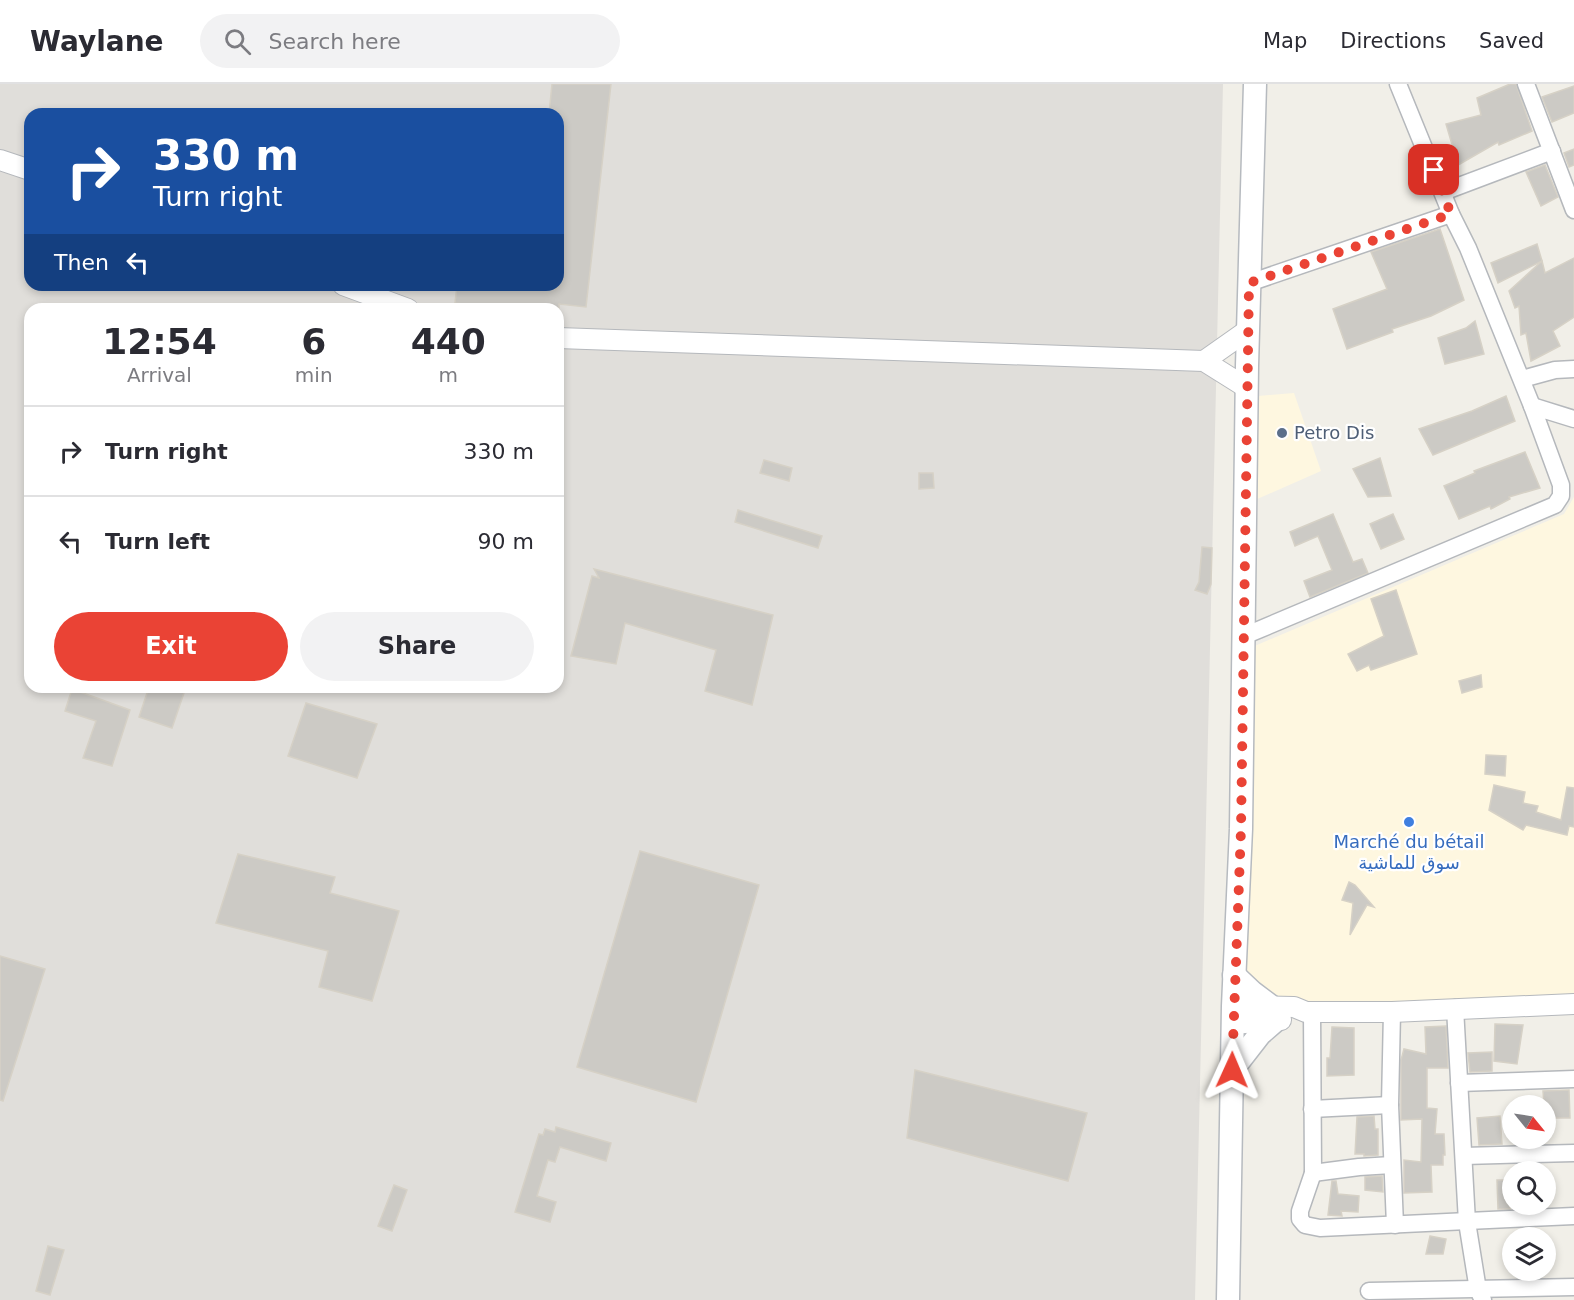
<!DOCTYPE html>
<meta charset="utf-8">
<style>
body{margin:0;font-family:"DejaVu Sans","Noto Sans Arabic",sans-serif;background:#f2f2f3;color:#2b2b33;height:100vh;display:flex;flex-direction:column;font-size:22px;white-space:nowrap}
*{box-sizing:border-box;margin:0}
p{font-size:20px;color:#7c7c81}
.icon{flex:none;width:33px;height:33px;fill:none;stroke:currentColor;stroke-width:2;stroke-linecap:round;stroke-linejoin:round}
.map{position:relative;flex:1;overflow:hidden}
.drawer{position:absolute;left:24px;top:219px;width:540px;height:390px;display:flex;flex-direction:column;background:#fff;border-radius:18px;box-shadow:0 3px 9px #0003}
.drawer>*{flex:none}
.hud{position:absolute;left:24px;top:24px;width:540px;height:183px;border-radius:18px;box-shadow:0 3px 9px #0003;background:#1a4fa0;color:#fff;overflow:hidden}
.needle{width:39px;rotate:120deg}
.tools{position:absolute;left:1502px;top:1011px;display:grid;gap:12px}
.tools a{display:grid;place-items:center;width:54px;height:54px;border-radius:50%;background:#fff;box-shadow:0 3px 9px #0003;font-size:30px}
.pin{position:absolute;display:grid;place-items:center;width:51px;height:51px;color:#fff;margin:-26px;border-radius:12px;box-shadow:0 3px 9px #0006}
.me{position:absolute;width:66px;margin:-33px;rotate:1deg;stroke-linejoin:round;filter:drop-shadow(0 0 4px #0008)}
.turn{display:flex;align-items:center;gap:21px;height:126px;padding:0 30px;font-size:27px}
.turn .icon{width:78px;height:78px;stroke-width:2.5}
.turn b{display:block;font-size:42px;line-height:51px}
.then{display:flex;align-items:center;height:57px;padding:0 30px;background:#0003;gap:12px;font-size:22px}
.eta{display:flex;justify-content:space-evenly;align-items:center;height:102px;text-align:center}
.eta b{font-size:36px;font-weight:700;line-height:42px}
.action{display:flex;gap:12px;margin-top:auto;padding:12px 30px}
.action a{flex:1;height:69px;border-radius:36px;background:#ea4335;color:#fff;font-size:24px;font-weight:700;line-height:69px;text-align:center}
.action a+a{background:#f2f2f3;color:#2b2b33}
ul{padding:0;list-style:none}
li{display:flex;align-items:center;gap:18px;height:90px;padding:0 30px;border-top:2px solid #e1e1e2}
li div{flex:1}
li b{display:block;font-size:22px}
li em{font-style:normal}
header{display:flex;align-items:center;gap:36px;box-sizing:border-box;height:84px;padding:0 30px;background:#fff;border-bottom:2px solid #e1e1e2}
header strong{font-size:28px}
nav{display:flex;gap:33px;margin-inline-start:auto;font-size:21px}
.search{width:420px;height:54px;background:#f2f2f3;display:flex;align-items:center;gap:15px;box-sizing:border-box;padding:0 21px;border-radius:33px;color:#7c7c81;font-size:22px}
.map>svg:first-child{display:block}
</style>
<header>
<strong>Waylane</strong>
<div class="search"><svg class="icon" aria-label="search" viewBox="0 0 24 24"><circle cx="10" cy="10" r="6"/><path d="M15 15l6 6"/></svg>Search here</div>
<nav><a>Map</a><a>Directions</a><a>Saved</a></nav>
</header>
<div class="map">
<svg width="1574" height="1216" viewBox="0 0 1574 1216">
<rect width="100%" height="100%" fill="#f1efe8"/>
<!-- commercial -->
<g fill="#fef7e0">
<path d="M 1294,309 L 1321,387 L 1255,416 L 1258,312 Z"/>
<path d="M 1574,413 L 1574,912 L 1237,925 L 1250,564 L 1564,430 Z"/>
</g>
<!-- industrial -->
<path fill="#e0deda" fill-rule="evenodd" d="M 0,0 L 1223,0 L 1195,1216 L 0,1216 ZM 30,30 L 558,30 L 558,201 L 30,201 ZM 30,225 L 558,225 L 558,603 L 30,603 Z"/>
<!-- building -->
<g fill="#cccac5" stroke="#d6d1c6" stroke-width="1.5">
<path d="M 552,0 L 611,0 L 586,223 L 559,220 L 559,225 L 509,225 L 455,219 L 457,201 L 558,201 L 558,30 L 549,30 Z"/>
<path d="M 1510,0 L 1516,0 L 1532,47 L 1499,61 L 1498,58 L 1458,81 L 1446,40 L 1481,31 L 1477,14 Z"/>
<path d="M 1574,2 L 1574,29 L 1552,38 L 1542,13 Z"/>
<path d="M 1574,65 L 1574,81 L 1569,83 L 1564,69 Z"/>
<path d="M 1545,81 L 1558,113 L 1541,122 L 1526,88 Z"/>
<path d="M 1440,145 L 1464,216 L 1431,232 L 1392,245 L 1393,248 L 1347,265 L 1333,225 L 1387,205 L 1371,168 Z"/>
<path d="M 1537,160 L 1542,177 L 1498,199 L 1491,179 Z"/>
<path d="M 1574,174 L 1574,233 L 1553,247 L 1560,262 L 1531,277 L 1526,249 L 1521,251 L 1519,222 L 1515,224 L 1509,207 L 1542,177 L 1545,189 Z"/>
<path d="M 1475,237 L 1484,270 L 1445,280 L 1438,254 L 1466,244 Z"/>
<path d="M 1506,312 L 1515,337 L 1433,371 L 1419,345 L 1472,327 Z"/>
<path d="M 1525,368 L 1540,404 L 1509,413 L 1510,415 L 1491,425 L 1490,422 L 1459,435 L 1444,402 L 1475,389 L 1474,387 Z"/>
<path d="M 1380,374 L 1391,412 L 1368,413 L 1353,385 Z"/>
<path d="M 764,376 L 792,384 L 789,397 L 760,389 Z"/>
<path d="M 919,389 L 933,389 L 934,404 L 919,405 Z"/>
<path d="M 738,426 L 822,452 L 818,464 L 735,438 Z"/>
<path d="M 1333,430 L 1353,478 L 1362,475 L 1368,489 L 1310,513 L 1304,497 L 1332,486 L 1318,452 L 1295,462 L 1290,448 Z"/>
<path d="M 1393,430 L 1404,455 L 1381,465 L 1370,440 Z"/>
<path d="M 1202,463 L 1212,464 L 1211,500 L 1207,510 L 1195,506 L 1199,498 Z"/>
<path d="M 594,485 L 773,531 L 752,621 L 705,607 L 716,566 L 625,539 L 616,580 L 571,572 L 592,492 L 599,494 Z"/>
<path d="M 1396,506 L 1417,570 L 1371,586 L 1369,581 L 1357,587 L 1348,570 L 1384,552 L 1371,515 Z"/>
<path d="M 1481,591 L 1482,603 L 1462,609 L 1459,597 Z"/>
<path d="M 149,603 L 186,603 L 172,644 L 139,633 Z"/>
<path d="M 72,605 L 130,626 L 112,682 L 83,674 L 96,637 L 65,627 Z"/>
<path d="M 306,619 L 377,640 L 357,694 L 288,672 Z"/>
<path d="M 1486,671 L 1506,672 L 1505,692 L 1485,690 Z"/>
<path d="M 1494,701 L 1525,708 L 1523,719 L 1538,722 L 1536,728 L 1561,736 L 1567,703 L 1574,704 L 1574,743 L 1569,742 L 1567,751 L 1526,741 L 1523,746 L 1489,726 Z"/>
<path d="M 640,767 L 759,801 L 696,1018 L 577,983 Z"/>
<path d="M 238,770 L 335,793 L 330,809 L 399,827 L 372,917 L 319,903 L 328,867 L 216,839 Z"/>
<path d="M 1349,798 L 1355,801 L 1374,823 L 1367,821 L 1350,851 L 1353,819 L 1342,816 Z"/>
<path d="M 0,872 L 45,885 L 3,1017 L 0,1016 Z"/>
<path d="M 1495,940 L 1523,941 L 1517,980 L 1494,977 Z"/>
<path d="M 1446,942 L 1448,984 L 1427,984 L 1427,1024 L 1437,1025 L 1435,1050 L 1444,1050 L 1445,1071 L 1443,1071 L 1443,1081 L 1431,1081 L 1432,1108 L 1404,1109 L 1404,1076 L 1421,1078 L 1422,1035 L 1401,1036 L 1401,976 L 1404,965 L 1426,970 L 1425,943 Z"/>
<path d="M 1332,943 L 1354,944 L 1354,991 L 1327,992 L 1327,974 L 1330,974 Z"/>
<path d="M 1492,968 L 1492,987 L 1470,988 L 1468,969 Z"/>
<path d="M 915,986 L 1087,1029 L 1068,1097 L 907,1054 Z"/>
<path d="M 1569,1006 L 1570,1034 L 1545,1034 L 1543,1007 Z"/>
<path d="M 1374,1032 L 1375,1045 L 1378,1045 L 1378,1071 L 1364,1072 L 1364,1070 L 1355,1070 L 1357,1033 Z"/>
<path d="M 1500,1032 L 1502,1060 L 1479,1061 L 1477,1034 Z"/>
<path d="M 556,1043 L 611,1059 L 606,1077 L 560,1063 L 555,1078 L 548,1076 L 537,1112 L 556,1118 L 550,1138 L 515,1128 L 539,1050 L 543,1051 L 545,1045 L 555,1048 Z"/>
<path d="M 1382,1092 L 1383,1108 L 1365,1106 L 1365,1093 Z"/>
<path d="M 1497,1096 L 1509,1096 L 1510,1125 L 1498,1125 Z"/>
<path d="M 1332,1097 L 1336,1097 L 1338,1110 L 1359,1112 L 1358,1128 L 1341,1127 L 1342,1132 L 1328,1131 Z"/>
<path d="M 394,1101 L 407,1106 L 392,1147 L 378,1142 Z"/>
<path d="M 1430,1152 L 1446,1155 L 1443,1170 L 1426,1170 Z"/>
<path d="M 48,1162 L 64,1166 L 50,1211 L 36,1207 Z"/>
</g>
<g fill="none" stroke-linecap="round" stroke-linejoin="round">
<defs>
<g id="minor">
<path d="M 1398,0 L 1451,130 L 1468,164 L 1532,322"/>
<path d="M 1526,0 L 1574,126"/>
<path d="M 1443,108 L 1552,67"/>
<path d="M 1249,199 L 1451,130"/>
<path d="M 1522,295 L 1555,286 L 1574,285"/>
<path d="M 1244,552 L 1555,421 L 1561,412 L 1561,401 L 1532,322 L 1574,335"/>
<path d="M 1455,924 L 1467,1138 L 1478,1206 L 1483,1216"/>
<path d="M 1312,928 L 1313,1089 L 1300,1127 L 1300,1135 L 1305,1141 L 1320,1144 L 1574,1132"/>
<path d="M 1392,928 L 1390,1021 L 1395,1141"/>
<path d="M 1459,999 L 1574,995"/>
<path d="M 1312,1025 L 1390,1021"/>
<path d="M 1464,1072 L 1574,1069"/>
<path d="M 1313,1089 L 1359,1083 L 1392,1081"/>
<path d="M 1369,1207 L 1574,1203"/>
</g>
<g id="tertiary">
<path d="M 0,76 L 30,86"/>
<path d="M 343,201 L 408,225"/>
<path d="M 558,254 L 1204,277 L 1247,304"/>
<path d="M 1204,277 L 1248,246"/>
<path d="M 1233,922 L 1294,923 L 1306,928 L 1392,928 L 1574,920"/>
<path d="M 1233,940 L 1281,936"/>
</g>
<g id="secondary">
<path d="M 1234,891 L 1252,908 L 1272,923"/>
<path d="M 1232,986 L 1260,950 L 1275,937"/>
<path d="M 1228,1216 L 1233,922 L 1241,745 L 1247,282 L 1255,0"/>
</g>
</defs>
<!-- minor casing -->
<use href="#minor" stroke="#b5b8bc" stroke-width="19"/>
<!-- tertiary casing -->
<use href="#tertiary" stroke="#b5b8bc" stroke-width="22"/>
<!-- secondary casing -->
<use href="#secondary" stroke="#b6babf" stroke-width="25"/>
<!-- minor -->
<use href="#minor" stroke="#fff" stroke-width="16"/>
<!-- tertiary -->
<use href="#tertiary" stroke="#fff" stroke-width="20"/>
<!-- secondary -->
<use href="#secondary" stroke="#fff" stroke-width="22"/>
</g>
<g fill="none" stroke-linecap="round" stroke-linejoin="round">
<!-- route -->
<path stroke="#ea4335" stroke-width="10" stroke-dasharray="0 18" d="M 1232,986 L 1241,745 L 1249,199 L 1451,130 L 1434,86"/>
</g>
<!-- markers -->
<circle fill="#5c6f8a" stroke="#fff" stroke-width="2" cx="1282" cy="349" r="6"/>
<circle fill="#3f7fe0" stroke="#fff" stroke-width="2" cx="1409" cy="738" r="6"/>
<g text-anchor="middle" stroke-width="4.5" stroke-linejoin="round" paint-order="stroke">
<!-- service labels -->
<g font-size="18" fill="#4e5e75" stroke="#fff" text-anchor="start">
<text x="1294" y="355">Petro Dis</text>
</g>
<!-- shop labels -->
<g font-size="18" fill="#366cbe" stroke="#fff">
<text x="1409" y="764">Marché du bétail<tspan x="1409" dy="21">سوق للماشية</tspan></text>
</g>
</g>
</svg>
<div class="tools">
<a><svg class="needle" viewBox="-14 -14 28 28"><path d="M0-13l5 13h-10z" fill="#e53935"/><path d="M0 13l5-13h-10z" fill="#7c7c81"/></svg></a>
<a><svg class="icon" aria-label="search" viewBox="0 0 24 24"><circle cx="10" cy="10" r="6"/><path d="M15 15l6 6"/></svg></a>
<a><svg class="icon" aria-label="layers" viewBox="0 0 24 24"><path d="M12 4l9 5-9 5-9-5zM3 14l9 5 9-5"/></svg></a>
</div>
<div class="pin" style="left:1434px;top:86px;background:#d93025"><svg class="icon" aria-label="arrive" viewBox="0 0 24 24"><path d="M6 21V4h12l-3 4 3 4H6"/></svg></div>
<svg class="me" style="left:1232px;top:986px" viewBox="-20 -20 40 40"><path d="M0-17L14 15 0 8-14 15z" fill="#ea4335" stroke="#fff" stroke-width="4"/></svg>
<div class="hud">
<div class="turn"><svg class="icon" aria-label="right" viewBox="0 0 24 24"><path d="M7 20v-9h11M14 6l5 5-5 5"/></svg><div><b>330 m</b>Turn right</div></div>
<div class="then">Then<svg class="icon" aria-label="left" viewBox="0 0 24 24"><path d="M17 20v-9H6M10 6l-5 5 5 5"/></svg></div>
</div>
<section class="drawer">
<div class="eta">
<div><b>12:54</b><p>Arrival</p></div>
<div><b>6</b><p>min</p></div>
<div><b>440</b><p>m</p></div>
</div>
<ul>
<li><svg class="icon" aria-label="right" viewBox="0 0 24 24"><path d="M7 20v-9h11M14 6l5 5-5 5"/></svg><div><b>Turn right</b></div><em>330 m</em></li>
<li><svg class="icon" aria-label="left" viewBox="0 0 24 24"><path d="M17 20v-9H6M10 6l-5 5 5 5"/></svg><div><b>Turn left</b></div><em>90 m</em></li>
</ul>
<div class="action"><a>Exit</a><a>Share</a></div>
</section>
</div>
